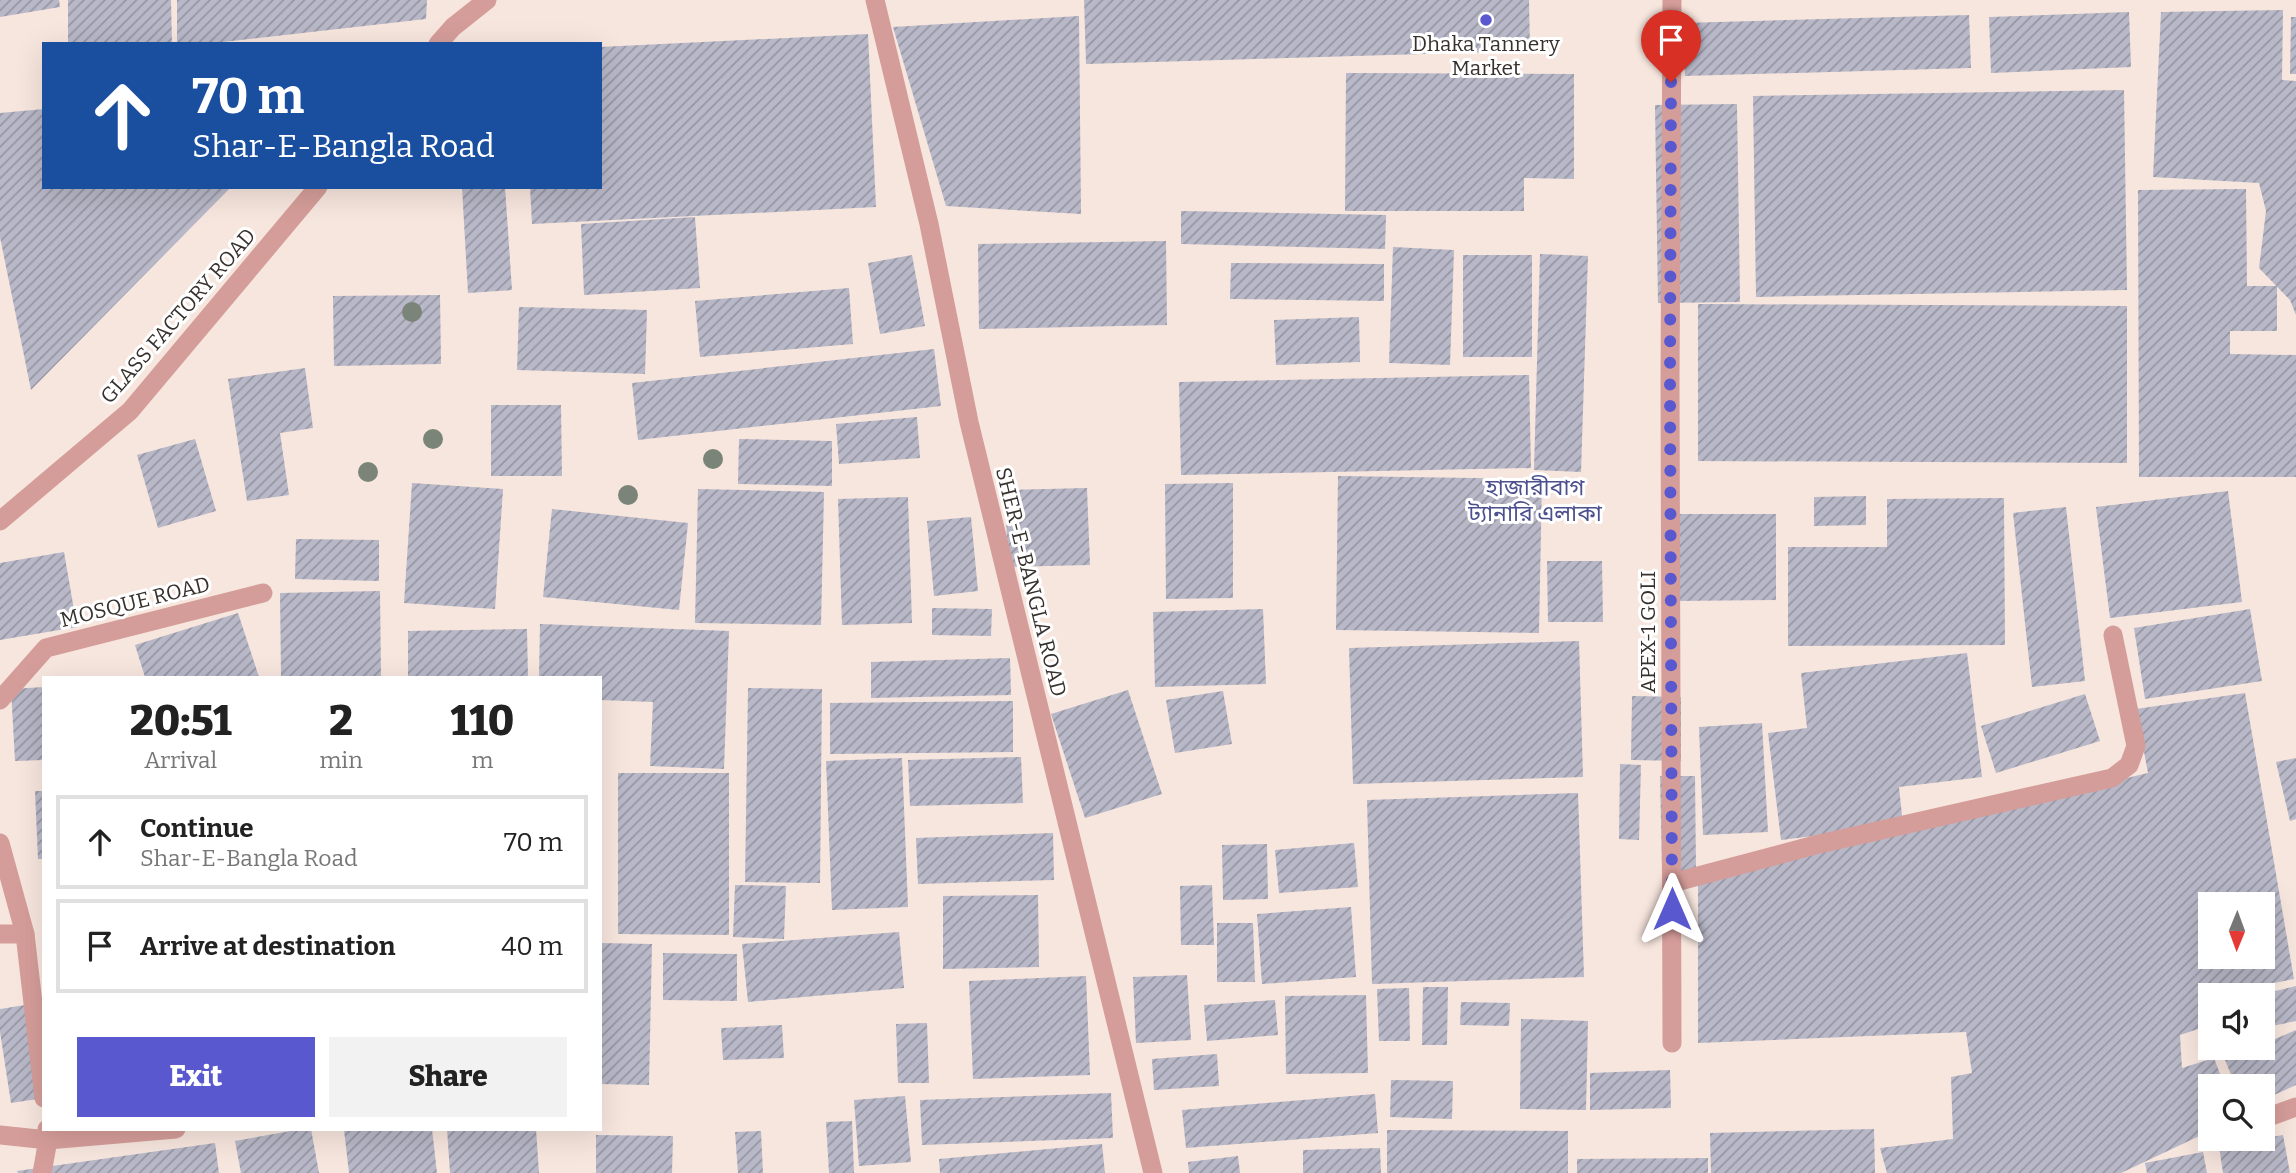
<!DOCTYPE html>
<meta charset="utf-8">
<style>
body{margin:0;font-family:Bitter,"Noto Sans Bengali",serif;background:#f2f2f2;color:#222;height:100vh;display:flex;flex-direction:column;font-size:26px;white-space:nowrap}
*{box-sizing:border-box;margin:0}
p{font-size:23px;color:#767676}
.icon{flex:none;width:38px;height:38px;fill:none;stroke:currentColor;stroke-width:2;stroke-linecap:round;stroke-linejoin:round}
.map{position:relative;flex:1;overflow:hidden}
.side{position:absolute;left:42px;top:676px;width:560px;height:455px;display:flex;flex-direction:column;background:#fff;border-radius:0px;box-shadow:0 7px 28px #0002}
.side>*{flex:none}
.guide{position:absolute;left:42px;top:42px;width:560px;height:147px;border-radius:0px;box-shadow:0 7px 28px #0002;background:#1a4fa0;color:#fff;overflow:hidden}
.needle{width:46px;rotate:181deg}
.tools{position:absolute;left:2198px;top:892px;display:grid;gap:14px}
.tools a{display:grid;place-items:center;width:77px;height:77px;border-radius:0px;background:#fff;box-shadow:0 7px 28px #0002;font-size:35px}
.pin{position:absolute;display:grid;place-items:center;width:60px;height:60px;color:#fff;margin:-72px -30px;border-radius:50% 50% 50% 0;rotate:-45deg;box-shadow:0 0 7px #0007}
.pin .icon{rotate:45deg}
.me{position:absolute;width:77px;margin:-38px;rotate:0deg;stroke-linejoin:round;filter:drop-shadow(0 0 5px #0008)}
.turn{display:flex;align-items:center;gap:24px;height:147px;padding:0 35px;font-size:32px}
.turn .icon{width:91px;height:91px;stroke-width:2.5}
.turn b{display:block;font-size:49px;line-height:60px}
.eta{display:flex;justify-content:space-evenly;align-items:center;height:119px;text-align:center}
.eta b{font-size:42px;font-weight:800;line-height:49px}
.action{display:flex;gap:14px;margin-top:auto;padding:14px 35px}
.action a{flex:1;height:80px;border-radius:0px;background:#5958cf;color:#fff;font-size:28px;font-weight:800;line-height:80px;text-align:center}
.action a+a{background:#f2f2f2;color:#222}
ul{padding:0;list-style:none}
li{display:flex;align-items:center;gap:21px;height:94px;margin:0 14px 10px;padding:0 21px;border:4px solid #e0e0e0;border-radius:0px}
li div{flex:1}
li b{display:block;font-size:26px}
li em{font-style:normal}
.map>svg:first-child{display:block}
</style>
<div class="map">
<svg width="2296" height="1173" viewBox="0 0 2296 1173">
<defs>
<pattern id="building-hatch" width="6" height="6" patternUnits="userSpaceOnUse" patternTransform="scale(1.75)"><rect width="6" height="6" fill="#b8b8c8"/><path d="M-1 1l2-2M0 6l6-6M5 7l2-2" fill="none" stroke="#9696a3"/></pattern>
</defs>
<rect width="100%" height="100%" fill="#f7e6de"/>
<!-- building -->
<g fill="url(#building-hatch)" fill-rule="evenodd">
<path d="M 0,0 L 59,0 L 60,7 L 0,17 Z"/>
<path d="M 68,0 L 171,0 L 172,44 L 68,44 Z"/>
<path d="M 177,0 L 427,0 L 426,19 L 205,44 L 177,44 Z"/>
<path d="M 1084,0 L 1529,0 L 1530,51 L 1086,64 Z"/>
<path d="M 2283,10 L 2282,80 L 2296,81 L 2296,315 L 2290,300 L 2259,268 L 2266,211 L 2259,183 L 2153,177 L 2161,12 Z"/>
<path d="M 2129,12 L 2131,67 L 1991,73 L 1989,17 Z"/>
<path d="M 1969,15 L 1971,68 L 1685,76 L 1683,23 Z"/>
<path d="M 1079,16 L 1081,214 L 946,206 L 893,27 Z"/>
<path d="M 2291,17 L 2296,17 L 2296,74 L 2290,74 Z"/>
<path d="M 868,34 L 876,207 L 532,224 L 530,187 L 600,187 L 600,47 Z"/>
<path d="M 1346,73 L 1574,74 L 1574,179 L 1524,178 L 1524,211 L 1345,211 Z"/>
<path d="M 2124,90 L 2127,290 L 1756,297 L 1753,96 Z"/>
<path d="M 1737,104 L 1740,302 L 1658,303 L 1655,105 Z"/>
<path d="M 44,109 L 44,187 L 231,187 L 31,390 L 0,237 L 0,113 Z"/>
<path d="M 462,187 L 505,187 L 512,290 L 468,293 Z"/>
<path d="M 2246,189 L 2247,286 L 2277,286 L 2277,331 L 2230,331 L 2230,354 L 2296,355 L 2296,477 L 2139,477 L 2138,190 Z"/>
<path d="M 1181,211 L 1386,215 L 1385,249 L 1181,244 Z"/>
<path d="M 695,217 L 700,288 L 584,295 L 581,224 Z"/>
<path d="M 1166,241 L 1167,325 L 979,329 L 978,244 Z"/>
<path d="M 1393,247 L 1454,250 L 1450,365 L 1389,363 Z"/>
<path d="M 1540,254 L 1588,256 L 1581,472 L 1534,470 Z"/>
<path d="M 912,255 L 925,326 L 880,334 L 868,263 Z"/>
<rect x="1463" y="255" width="69" height="102"/>
<path d="M 1231,263 L 1384,264 L 1384,301 L 1230,299 Z"/>
<path d="M 849,288 L 853,344 L 700,357 L 695,301 Z"/>
<path d="M 440,295 L 441,364 L 334,366 L 333,296 Z"/>
<path d="M 1698,304 L 2127,306 L 2127,463 L 1698,461 Z"/>
<path d="M 519,307 L 647,310 L 645,374 L 517,370 Z"/>
<path d="M 1359,317 L 1360,362 L 1276,365 L 1274,320 Z"/>
<path d="M 934,349 L 941,406 L 638,440 L 632,383 Z"/>
<path d="M 305,368 L 313,428 L 280,433 L 289,495 L 247,501 L 228,379 Z"/>
<path d="M 1529,375 L 1531,468 L 1181,475 L 1179,382 Z"/>
<path d="M 491,405 L 561,405 L 562,476 L 491,476 Z"/>
<path d="M 917,417 L 920,458 L 839,464 L 836,424 Z"/>
<path d="M 195,439 L 216,511 L 158,528 L 137,455 Z"/>
<path d="M 739,439 L 832,441 L 832,486 L 738,484 Z"/>
<path d="M 1338,476 L 1542,479 L 1539,633 L 1336,630 Z"/>
<path d="M 412,483 L 503,489 L 495,609 L 404,603 Z"/>
<path d="M 1233,483 L 1233,598 L 1166,599 L 1165,484 Z"/>
<path d="M 1087,488 L 1090,565 L 1008,567 L 1005,490 Z"/>
<path d="M 698,489 L 824,492 L 821,625 L 695,623 Z"/>
<path d="M 2228,491 L 2242,602 L 2110,618 L 2096,507 Z"/>
<path d="M 1866,496 L 1866,525 L 1814,526 L 1814,497 Z"/>
<path d="M 908,497 L 912,623 L 842,625 L 838,499 Z"/>
<path d="M 2004,498 L 2005,645 L 1788,646 L 1788,547 L 1887,547 L 1887,499 Z"/>
<path d="M 2066,507 L 2085,681 L 2032,687 L 2013,513 Z"/>
<path d="M 552,509 L 688,523 L 679,610 L 543,597 Z"/>
<path d="M 1674,514 L 1776,514 L 1776,600 L 1674,601 Z"/>
<path d="M 971,517 L 978,591 L 934,596 L 927,521 Z"/>
<path d="M 296,539 L 379,540 L 379,581 L 295,579 Z"/>
<path d="M 64,552 L 77,627 L 0,640 L 0,563 Z"/>
<path d="M 1547,561 L 1602,561 L 1603,622 L 1548,622 Z"/>
<path d="M 380,591 L 381,677 L 281,677 L 280,593 Z"/>
<path d="M 932,608 L 992,609 L 991,636 L 932,635 Z"/>
<path d="M 1263,609 L 1266,684 L 1155,687 L 1153,612 Z"/>
<path d="M 2250,609 L 2262,681 L 2145,699 L 2134,628 Z"/>
<path d="M 238,613 L 259,677 L 145,677 L 135,645 Z"/>
<path d="M 540,624 L 729,631 L 724,769 L 650,766 L 653,702 L 600,700 L 600,677 L 539,677 Z"/>
<path d="M 527,629 L 528,677 L 408,677 L 408,631 Z"/>
<path d="M 1579,641 L 1583,777 L 1353,784 L 1349,648 Z"/>
<path d="M 1967,653 L 1982,777 L 1899,787 L 1903,825 L 1781,840 L 1768,733 L 1807,728 L 1801,673 Z"/>
<path d="M 1010,658 L 1011,695 L 871,698 L 871,662 Z"/>
<path d="M 44,687 L 44,760 L 15,761 L 11,689 Z"/>
<path d="M 748,688 L 822,689 L 820,883 L 745,882 Z"/>
<path d="M 1128,690 L 1162,794 L 1085,818 L 1051,714 Z"/>
<path d="M 1223,691 L 1232,744 L 1175,753 L 1166,700 Z"/>
<path d="M 2245,693 L 2294,979 L 2248,988 L 2250,996 L 2210,996 L 2210,1025 L 2180,1035 L 2182,1068 L 2214,1058 L 2225,1087 L 2210,1087 L 2210,1131 L 2121,1173 L 1887,1173 L 1880,1148 L 1953,1139 L 1951,1077 L 1972,1073 L 1966,1032 L 1698,1043 L 1698,880 L 2148,773 L 2136,709 ZM 2210,905 L 2263,905 L 2263,957 L 2210,957 Z"/>
<path d="M 2085,694 L 2100,741 L 1996,773 L 1981,726 Z"/>
<path d="M 1632,696 L 1681,697 L 1681,761 L 1631,760 Z"/>
<path d="M 1013,701 L 1013,752 L 830,754 L 830,703 Z"/>
<path d="M 1762,723 L 1768,832 L 1703,835 L 1699,727 Z"/>
<path d="M 1021,757 L 1023,803 L 910,806 L 908,760 Z"/>
<path d="M 902,758 L 908,907 L 832,910 L 826,761 Z"/>
<path d="M 2296,758 L 2296,819 L 2290,821 L 2276,762 Z"/>
<path d="M 1620,764 L 1641,765 L 1639,840 L 1619,839 Z"/>
<path d="M 618,773 L 729,773 L 729,935 L 618,934 Z"/>
<path d="M 1660,776 L 1695,776 L 1696,871 L 1662,871 Z"/>
<path d="M 35,791 L 44,791 L 44,859 L 38,859 Z"/>
<path d="M 1578,793 L 1584,977 L 1372,984 L 1367,800 Z"/>
<path d="M 1053,833 L 1054,880 L 918,884 L 916,838 Z"/>
<path d="M 1354,843 L 1358,887 L 1279,893 L 1275,850 Z"/>
<path d="M 1267,844 L 1268,899 L 1223,900 L 1222,845 Z"/>
<path d="M 735,885 L 786,886 L 784,939 L 733,937 Z"/>
<path d="M 1212,885 L 1214,945 L 1181,945 L 1180,886 Z"/>
<path d="M 1038,895 L 1039,967 L 943,969 L 943,896 Z"/>
<path d="M 1351,907 L 1356,977 L 1262,984 L 1257,914 Z"/>
<path d="M 1217,923 L 1253,923 L 1255,982 L 1217,982 Z"/>
<path d="M 899,932 L 904,988 L 748,1002 L 742,944 Z"/>
<path d="M 600,943 L 652,944 L 649,1085 L 600,1084 Z"/>
<path d="M 663,953 L 737,954 L 737,1001 L 663,1000 Z"/>
<path d="M 1187,975 L 1191,1040 L 1136,1043 L 1133,977 Z"/>
<path d="M 1086,976 L 1090,1075 L 973,1079 L 969,981 Z"/>
<path d="M 2296,986 L 2296,1021 L 2267,1027 L 2263,1010 L 2263,994 Z"/>
<path d="M 1423,987 L 1448,987 L 1447,1045 L 1422,1045 Z"/>
<path d="M 1409,988 L 1410,1041 L 1379,1041 L 1377,989 Z"/>
<path d="M 1366,995 L 1368,1073 L 1286,1074 L 1285,996 Z"/>
<path d="M 1275,1000 L 1278,1035 L 1207,1041 L 1204,1005 Z"/>
<path d="M 44,1002 L 44,1098 L 11,1103 L 0,1032 L 0,1009 Z"/>
<path d="M 1461,1002 L 1510,1003 L 1509,1026 L 1460,1025 Z"/>
<path d="M 1521,1019 L 1588,1021 L 1586,1110 L 1520,1109 Z"/>
<path d="M 927,1023 L 929,1083 L 898,1083 L 896,1024 Z"/>
<path d="M 782,1025 L 784,1058 L 723,1060 L 721,1028 Z"/>
<path d="M 2296,1030 L 2296,1085 L 2263,1100 L 2263,1087 L 2236,1087 L 2225,1060 L 2253,1048 L 2263,1048 L 2263,1044 Z"/>
<path d="M 1217,1054 L 1219,1086 L 1154,1090 L 1152,1059 Z"/>
<path d="M 1670,1070 L 1671,1108 L 1590,1110 L 1590,1073 Z"/>
<path d="M 1391,1080 L 1453,1081 L 1452,1119 L 1390,1117 Z"/>
<path d="M 1111,1093 L 1113,1138 L 922,1145 L 920,1100 Z"/>
<path d="M 1375,1094 L 1378,1133 L 1186,1148 L 1182,1110 Z"/>
<path d="M 905,1096 L 911,1162 L 859,1166 L 854,1100 Z"/>
<path d="M 852,1121 L 854,1173 L 829,1173 L 826,1122 Z"/>
<path d="M 302,1129 L 311,1129 L 319,1173 L 241,1173 L 235,1141 Z"/>
<path d="M 432,1129 L 437,1173 L 349,1173 L 344,1130 Z"/>
<path d="M 447,1129 L 536,1129 L 539,1173 L 450,1173 Z"/>
<path d="M 1874,1129 L 1875,1173 L 1711,1173 L 1710,1133 Z"/>
<path d="M 1387,1130 L 1568,1131 L 1568,1173 L 1387,1173 Z"/>
<path d="M 761,1131 L 763,1173 L 738,1173 L 735,1132 Z"/>
<path d="M 596,1135 L 673,1136 L 672,1173 L 596,1173 Z"/>
<path d="M 2283,1135 L 2290,1173 L 2223,1173 L 2219,1146 Z"/>
<path d="M 215,1143 L 219,1173 L 18,1173 L 17,1171 Z"/>
<path d="M 1102,1144 L 1105,1173 L 940,1173 L 939,1159 Z"/>
<path d="M 1380,1148 L 1381,1173 L 1303,1173 L 1303,1150 Z"/>
<path d="M 2203,1152 L 2207,1173 L 2147,1173 L 2145,1163 Z"/>
<path d="M 1238,1156 L 1240,1173 L 1189,1173 L 1188,1162 Z"/>
<path d="M 1708,1158 L 1708,1173 L 1577,1173 L 1577,1159 Z"/>
</g>
<g fill="none" stroke-linecap="round" stroke-linejoin="round">
<!-- minor -->
<g stroke="#d59d99" stroke-width="19">
<path d="M 1672,0 L 1670,382 L 1672,1043"/>
<path d="M 438,44 L 453,27 L 487,0"/>
<path d="M 0,521 L 130,411 L 318,187"/>
<path d="M 0,700 L 46,648 L 263,593"/>
<path d="M 0,843 L 25,934 L 44,1098"/>
<path d="M 1672,883 L 1815,845 L 2112,778 L 2129,765 L 2136,746 L 2113,635"/>
<path d="M 0,934 L 25,934"/>
<path d="M 2263,1119 L 2296,1107"/>
<path d="M 0,1135 L 48,1140 L 176,1129"/>
<path d="M 42,1173 L 48,1140 L 47,1129"/>
</g>
<!-- tertiary -->
<path stroke="#d59d99" stroke-width="19" d="M 875,0 L 929,224 L 969,422 L 1153,1173"/>
</g>
<!-- trees -->
<g fill="#7a8478">
<circle cx="412" cy="312" r="10"/>
<circle cx="433" cy="439" r="10"/>
<circle cx="713" cy="459" r="10"/>
<circle cx="368" cy="472" r="10"/>
<circle cx="628" cy="495" r="10"/>
</g>
<g fill="none" stroke-linecap="round" stroke-linejoin="round">
<!-- route -->
<path stroke="#5958cf" stroke-width="12" stroke-dasharray="0 21.6" d="M 1671,82 L 1670,382 L 1672,909"/>
</g>
<!-- markers -->
<circle fill="#5958cf" stroke="#fff" stroke-width="2.5" cx="1486" cy="20" r="7"/>
<g text-anchor="middle" stroke-width="6" stroke-linejoin="round" paint-order="stroke">
<!-- poi labels -->
<g font-size="21" fill="#37312d" stroke="#fff">
<text x="1486" y="51">Dhaka Tannery<tspan x="1486" dy="24">Market</tspan></text>
</g>
<!-- street labels -->
<g font-size="21" fill="#37312d" stroke="#fff">
<text transform="translate(178 316) rotate(-49)" y="7">GLASS FACTORY ROAD</text>
<text transform="translate(1031 582) rotate(76)" y="7">SHER-E-BANGLA ROAD</text>
<text transform="translate(135 602) rotate(-14)" y="7">MOSQUE ROAD</text>
<text transform="translate(1648 632) rotate(-90)" y="7">APEX-1 GOLI</text>
</g>
<!-- neighbourhood labels -->
<g font-size="23" fill="#4c508e" stroke="#fff">
<text x="1535" y="495">হাজারীবাগ<tspan x="1535" dy="26">ট্যানারি এলাকা</tspan></text>
</g>
</g>
</svg>
<div class="tools">
<a><svg class="needle" viewBox="-14 -14 28 28"><path d="M0-13l5 13h-10z" fill="#e53935"/><path d="M0 13l5-13h-10z" fill="#767676"/></svg></a>
<a><svg class="icon" aria-label="sound" viewBox="0 0 24 24"><path d="M4 9h4l5-4v14l-5-4H4zM17 9q2 3 0 6"/></svg></a>
<a><svg class="icon" aria-label="search" viewBox="0 0 24 24"><circle cx="10" cy="10" r="6"/><path d="M15 15l6 6"/></svg></a>
</div>
<div class="pin" style="left:1671px;top:82px;background:#d93025"><svg class="icon" aria-label="arrive" viewBox="0 0 24 24"><path d="M6 21V4h12l-3 4 3 4H6"/></svg></div>
<svg class="me" style="left:1672px;top:909px" viewBox="-20 -20 40 40"><path d="M0-17L14 15 0 8-14 15z" fill="#5958cf" stroke="#fff" stroke-width="4"/></svg>
<div class="guide">
<div class="turn"><svg class="icon" aria-label="ahead" viewBox="0 0 24 24"><path d="M12 20V5M6 11l6-6 6 6"/></svg><div><b>70 m</b>Shar-E-Bangla Road</div></div>
</div>
<section class="side">
<div class="eta">
<div><b>20:51</b><p>Arrival</p></div>
<div><b>2</b><p>min</p></div>
<div><b>110</b><p>m</p></div>
</div>
<ul>
<li><svg class="icon" aria-label="ahead" viewBox="0 0 24 24"><path d="M12 20V5M6 11l6-6 6 6"/></svg><div><b>Continue</b><p>Shar-E-Bangla Road</p></div><em>70 m</em></li>
<li><svg class="icon" aria-label="arrive" viewBox="0 0 24 24"><path d="M6 21V4h12l-3 4 3 4H6"/></svg><div><b>Arrive at destination</b></div><em>40 m</em></li>
</ul>
<div class="action"><a>Exit</a><a>Share</a></div>
</section>
</div>
